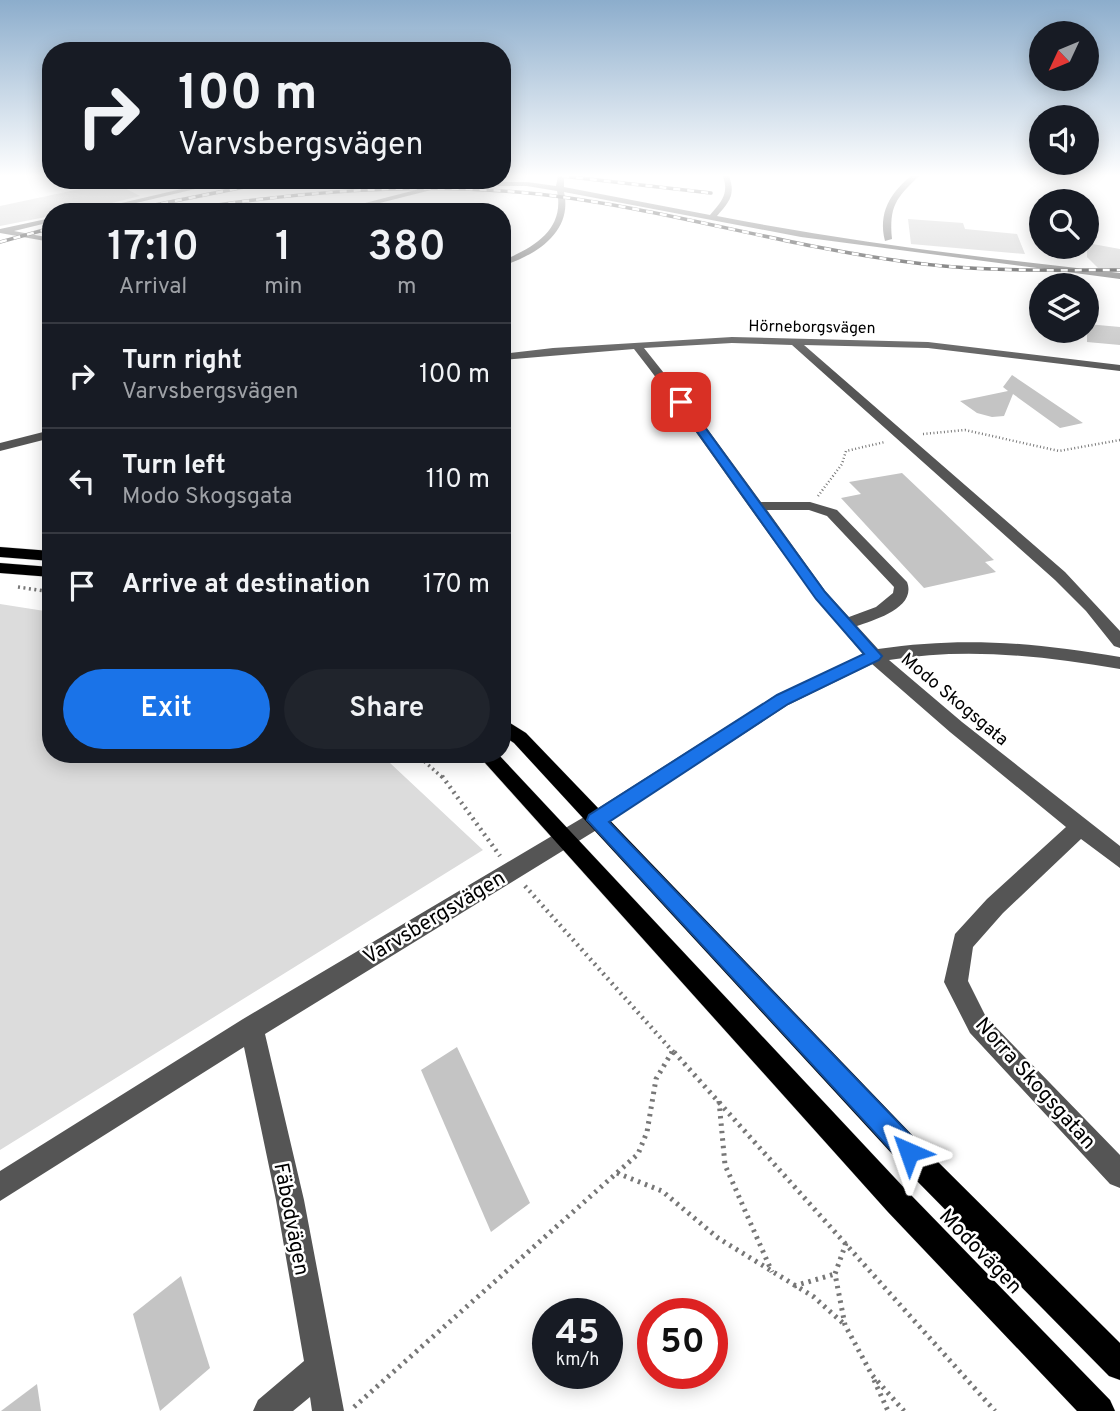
<!DOCTYPE html>
<meta charset="utf-8">
<style>
body{margin:0;font-family:Overpass,sans-serif;background:#20242c;color:#f1f3f6;height:100vh;display:flex;flex-direction:column;font-size:26px;white-space:nowrap}
*{box-sizing:border-box;margin:0}
p{font-size:23px;color:#9ea1a6}
.icon{flex:none;width:38px;height:38px;fill:none;stroke:currentColor;stroke-width:2;stroke-linecap:round;stroke-linejoin:round}
.map{position:relative;flex:1;overflow:hidden}
.drawer{position:absolute;left:42px;top:203px;width:469px;height:560px;display:flex;flex-direction:column;background:#171b24;border-radius:28px;box-shadow:0 4px 18px #0003}
.drawer>*{flex:none}
.top-card{position:absolute;left:42px;top:42px;width:469px;height:147px;border-radius:28px;box-shadow:0 4px 18px #0003;background:#171b24;color:#f1f3f6;overflow:hidden}
.needle{width:46px;rotate:226deg}
.tools{position:absolute;left:1029px;top:21px;display:grid;gap:14px}
.tools a{display:grid;place-items:center;width:70px;height:70px;border-radius:50%;background:#171b24;box-shadow:0 4px 18px #0003;font-size:35px}
.speed{position:absolute;left:532px;top:1298px;display:flex;gap:14px;font-size:35px;font-weight:700;text-align:center}
.speed>*{display:grid;place-content:center;width:91px;height:91px;border-radius:50%;background:#171b24;box-shadow:0 4px 18px #0003;line-height:1}
.speed small{font-size:18px;font-weight:400}
.speed .limit{border:10px solid #d22;background:#fff;color:#111}
.pin{position:absolute;display:grid;place-items:center;width:60px;height:60px;color:#fff;margin:-30px;border-radius:14px;box-shadow:0 4px 10px #0006}
.me{position:absolute;width:77px;margin:-38px;rotate:317deg;stroke-linejoin:round;filter:drop-shadow(0 0 5px #0008)}
.turn{display:flex;align-items:center;gap:24px;height:147px;padding:0 21px;font-size:32px}
.turn .icon{width:91px;height:91px;stroke-width:2.5}
.turn b{display:block;font-size:49px;line-height:60px}
.eta{display:flex;justify-content:space-evenly;align-items:center;height:119px;text-align:center}
.eta b{font-size:42px;font-weight:600;line-height:49px}
.cta{display:flex;gap:14px;margin-top:auto;padding:14px 21px}
.cta a{flex:1;height:80px;border-radius:42px;background:#1a73e8;color:#fff;font-size:28px;font-weight:600;line-height:80px;text-align:center}
.cta a+a{background:#20242c;color:#f1f3f6}
ul{padding:0;list-style:none}
li{display:flex;align-items:center;gap:21px;height:105px;padding:0 21px;border-top:2px solid #363941}
li div{flex:1}
li b{display:block;font-size:26px}
li em{font-style:normal}
.map>svg:first-child{display:block}
</style>
<div class="map">
<svg width="1120" height="1411" viewBox="0 0 1120 1411">
<rect width="100%" height="100%" fill="#fff"/>
<!-- green -->
<path fill="#dcdcdc" d="M 0,604 L 51,612 L 51,754 L 377,754 L 390,763 L 483,850 L 0,1150 Z"/>
<!-- building -->
<g fill="#c4c4c4">
<path d="M 113,182 L 140,196 L 75,212 L 51,212 L 51,216 L 0,226 L 0,206 Z"/>
<path d="M 908,219 L 963,223 L 965,229 L 1017,234 L 1025,254 L 911,244 Z"/>
<path d="M 1087,243 L 1120,249 L 1120,270 L 1098,268 L 1087,257 Z"/>
<path d="M 1087,324 L 1120,327 L 1120,345 L 1087,342 Z"/>
<path d="M 1012,375 L 1083,423 L 1060,428 L 1013,394 L 1004,416 L 992,417 L 977,413 L 960,401 L 1008,391 L 1003,387 Z"/>
<path d="M 902,473 L 994,560 L 985,562 L 996,572 L 924,588 L 841,498 L 861,494 L 849,482 Z"/>
<path d="M 457,1047 L 530,1203 L 491,1232 L 421,1070 Z"/>
<path d="M 181,1276 L 210,1368 L 160,1411 L 133,1314 Z"/>
<path d="M 37,1384 L 41,1411 L 1,1411 Z"/>
</g>
<g fill="none" stroke-linecap="round" stroke-linejoin="round">
<defs>
<g id="major">
<path d="M 0,547 L 51,551 L 51,561 L 0,557 Z"/>
<path d="M 0,563 L 51,567 L 51,577 L 0,573 Z"/>
<path d="M 502,718 L 526,733 L 937,1161 L 1120,1343 L 1120,1380 L 1109,1376 L 917,1181 L 514,743 L 502,735 Z"/>
<path d="M 477,754 L 498,754 L 908,1192 L 1110,1400 L 1115,1411 L 1077,1411 L 888,1212 Z"/>
</g>
</defs>
<!-- major casing -->
<use href="#major" stroke="#dbdbdb" stroke-width="1"/>
<!-- path-far3 -->
<g stroke="#777" stroke-width="2.5" stroke-dasharray="1 2.5" stroke-linecap="butt">
<path d="M 923,434 L 965,430 L 1059,451 L 1120,440"/>
<path d="M 818,496 L 842,464 L 846,451 L 885,442"/>
</g>
<!-- path-far2 -->
<g stroke="#777" stroke-width="3.5" stroke-dasharray="2 3.5" stroke-linecap="butt">
<path d="M 18,587 L 51,592"/>
<path d="M 416,754 L 443,778"/>
</g>
<!-- path-far1 -->
<g stroke="#777" stroke-width="4.5" stroke-dasharray="2 4.5" stroke-linecap="butt">
<path d="M 442,776 L 500,856"/>
<path d="M 525,886 L 675,1054"/>
<path d="M 671,1054 L 673,1050"/>
</g>
<!-- path -->
<g stroke="#777" stroke-width="5" stroke-dasharray="2.5 5" stroke-linecap="butt">
<path d="M 674,1052 L 995,1411"/>
<path d="M 719,1101 L 725,1165 L 772,1272"/>
<path d="M 617,1173 L 662,1191 L 718,1238 L 814,1297 L 845,1325"/>
<path d="M 846,1243 L 835,1274 L 845,1325 L 872,1375 L 904,1411"/>
<path d="M 794,1286 L 835,1274"/>
<path d="M 874,1380 L 888,1411"/>
<path d="M 354,1407 L 638,1154 L 647,1132 L 656,1079 L 672,1052"/>
</g>
<!-- minor -->
<g fill="#555" fill-rule="evenodd">
<path d="M 558,176 L 564,177 L 564,187 L 710,215 C 722,201 729,194 723,176 L 729,176 C 736,195 729,202 717,216 C 850,242 985,258 1120,273 L 1120,279 L 801,237 L 564,192 C 573,232 536,255 502,266 L 502,261 C 534,247 565,230 557,191 L 527,186 L 447,186 L 344,212 L 330,212 L 447,182 L 527,182 L 556,186 Z"/>
<path d="M 911,176 L 919,176 C 896,198 889,206 892,239 L 885,241 C 878,213 890,193 911,176 Z"/>
<path d="M 220,180 L 233,180 L 98,212 L 83,212 Z"/>
<path d="M 51,218 L 51,222 L 14,231 L 51,238 L 51,242 L 0,233 L 0,229 Z"/>
<path d="M 732,337 L 928,342 L 1120,365 L 1120,371 L 928,348 L 804,345 L 1065,572 L 1120,631 L 1120,648 L 1114,646 L 1086,611 L 1055,580 L 792,345 L 732,343 L 644,348 L 698,416 L 761,502 L 810,502 L 837,510 L 907,582 C 917,608 874,620 857,626 L 878,649 C 964,636 1035,643 1120,657 L 1120,669 C 1043,656 967,647 889,660 L 962,722 L 1120,846 L 1120,868 L 1081,839 L 1003,913 L 973,947 L 968,981 L 986,1017 L 1120,1155 L 1120,1188 L 1110,1184 L 970,1033 L 944,982 L 955,934 L 987,899 L 1066,827 L 950,732 L 872,664 L 788,705 L 603,826 L 265,1034 L 304,1200 L 344,1411 L 312,1411 L 310,1397 L 293,1411 L 253,1411 L 258,1400 L 304,1361 L 276,1200 L 244,1047 L 0,1201 L 0,1171 L 243,1019 L 589,814 L 776,695 L 863,654 C 779,558 713,450 634,349 L 502,360 L 502,354 L 553,348 ZM 767,510 L 809,510 L 827,516 L 894,587 L 893,593 L 876,607 L 849,617 L 826,592 Z"/>
<path d="M 51,360 L 51,371 L 42,370 L 42,366 Z"/>
<path d="M 51,430 L 51,438 L 0,451 L 0,443 Z"/>
</g>
<!-- major -->
<use href="#major" fill="#000" fill-rule="evenodd"/>
<defs>
<g id="rail">
<path d="M 562,176 L 711,193"/>
<path d="M 120,212 L 279,180"/>
<path d="M 173,212 C 293,192 416,181 538,194 C 663,208 783,246 908,262 C 978,272 1049,270 1120,270"/>
<path d="M 0,242 L 51,228"/>
</g>
</defs>
<!-- rail casing -->
<use href="#rail" stroke="#000" stroke-width="3.5"/>
<!-- rail -->
<use href="#rail" stroke="#fff" stroke-width="2.5" stroke-dasharray="7" stroke-linecap="butt"/>
</g>
<!-- sky -->
<linearGradient id="sky" x2="0" y2="1"><stop stop-color="#8cadcc"/><stop offset="0.47" stop-color="#fff"/><stop offset="1" stop-color="#fff" stop-opacity="0"/></linearGradient>
<rect width="1120" height="374" fill="url(#sky)"/>
<!-- route -->
<path fill="#1a73e8" stroke="#114b97" stroke-width="2" d="M 681,399 L 685,400 L 825,592 L 882,656 L 879,660 L 788,704 L 609,822 L 918,1143 L 921,1152 L 918,1160 L 909,1164 L 900,1160 L 587,820 L 589,815 L 777,695 L 864,654 L 816,599 L 676,402 Z"/>
<g text-anchor="middle" stroke-width="5" stroke-linejoin="round" paint-order="stroke">
<!-- far-street labels -->
<g font-size="16" fill="#000" stroke="#fff">
<text transform="translate(812 326) rotate(1)" y="6">Hörneborgsvägen</text>
</g>
<!-- street labels -->
<g font-size="18" fill="#000" stroke="#fff">
<text transform="translate(955 699) rotate(40)" y="6">Modo Skogsgata</text>
</g>
<!-- near-street labels -->
<g font-size="21" fill="#000" stroke="#fff">
<text transform="translate(434 917) rotate(-31)" y="7">Varvsbergsvägen</text>
<text transform="translate(1036 1083) rotate(48)" y="7">Norra Skogsgatan</text>
<text transform="translate(292 1219) rotate(79)" y="7">Fäbodvägen</text>
<text transform="translate(981 1251) rotate(46)" y="7">Modovägen</text>
</g>
</g>
</svg>
<div class="tools">
<a><svg class="needle" viewBox="-14 -14 28 28"><path d="M0-13l5 13h-10z" fill="#e53935"/><path d="M0 13l5-13h-10z" fill="#9ea1a6"/></svg></a>
<a><svg class="icon" aria-label="sound" viewBox="0 0 24 24"><path d="M4 9h4l5-4v14l-5-4H4zM17 9q2 3 0 6"/></svg></a>
<a><svg class="icon" aria-label="search" viewBox="0 0 24 24"><circle cx="10" cy="10" r="6"/><path d="M15 15l6 6"/></svg></a>
<a><svg class="icon" aria-label="layers" viewBox="0 0 24 24"><path d="M12 4l9 5-9 5-9-5zM3 14l9 5 9-5"/></svg></a>
</div>
<div class="speed"><div>45<small>km/h</small></div><div class="limit">50</div></div>
<div class="pin" style="left:681px;top:402px;background:#d93025"><svg class="icon" aria-label="arrive" viewBox="0 0 24 24"><path d="M6 21V4h12l-3 4 3 4H6"/></svg></div>
<svg class="me" style="left:909px;top:1152px" viewBox="-20 -20 40 40"><path d="M0-17L14 15 0 8-14 15z" fill="#1a73e8" stroke="#fff" stroke-width="4"/></svg>
<div class="top-card">
<div class="turn"><svg class="icon" aria-label="right" viewBox="0 0 24 24"><path d="M7 20v-9h11M14 6l5 5-5 5"/></svg><div><b>100 m</b>Varvsbergsvägen</div></div>
</div>
<section class="drawer">
<div class="eta">
<div><b>17:10</b><p>Arrival</p></div>
<div><b>1</b><p>min</p></div>
<div><b>380</b><p>m</p></div>
</div>
<ul>
<li><svg class="icon" aria-label="right" viewBox="0 0 24 24"><path d="M7 20v-9h11M14 6l5 5-5 5"/></svg><div><b>Turn right</b><p>Varvsbergsvägen</p></div><em>100 m</em></li>
<li><svg class="icon" aria-label="left" viewBox="0 0 24 24"><path d="M17 20v-9H6M10 6l-5 5 5 5"/></svg><div><b>Turn left</b><p>Modo Skogsgata</p></div><em>110 m</em></li>
<li><svg class="icon" aria-label="arrive" viewBox="0 0 24 24"><path d="M6 21V4h12l-3 4 3 4H6"/></svg><div><b>Arrive at destination</b></div><em>170 m</em></li>
</ul>
<div class="cta"><a>Exit</a><a>Share</a></div>
</section>
</div>
